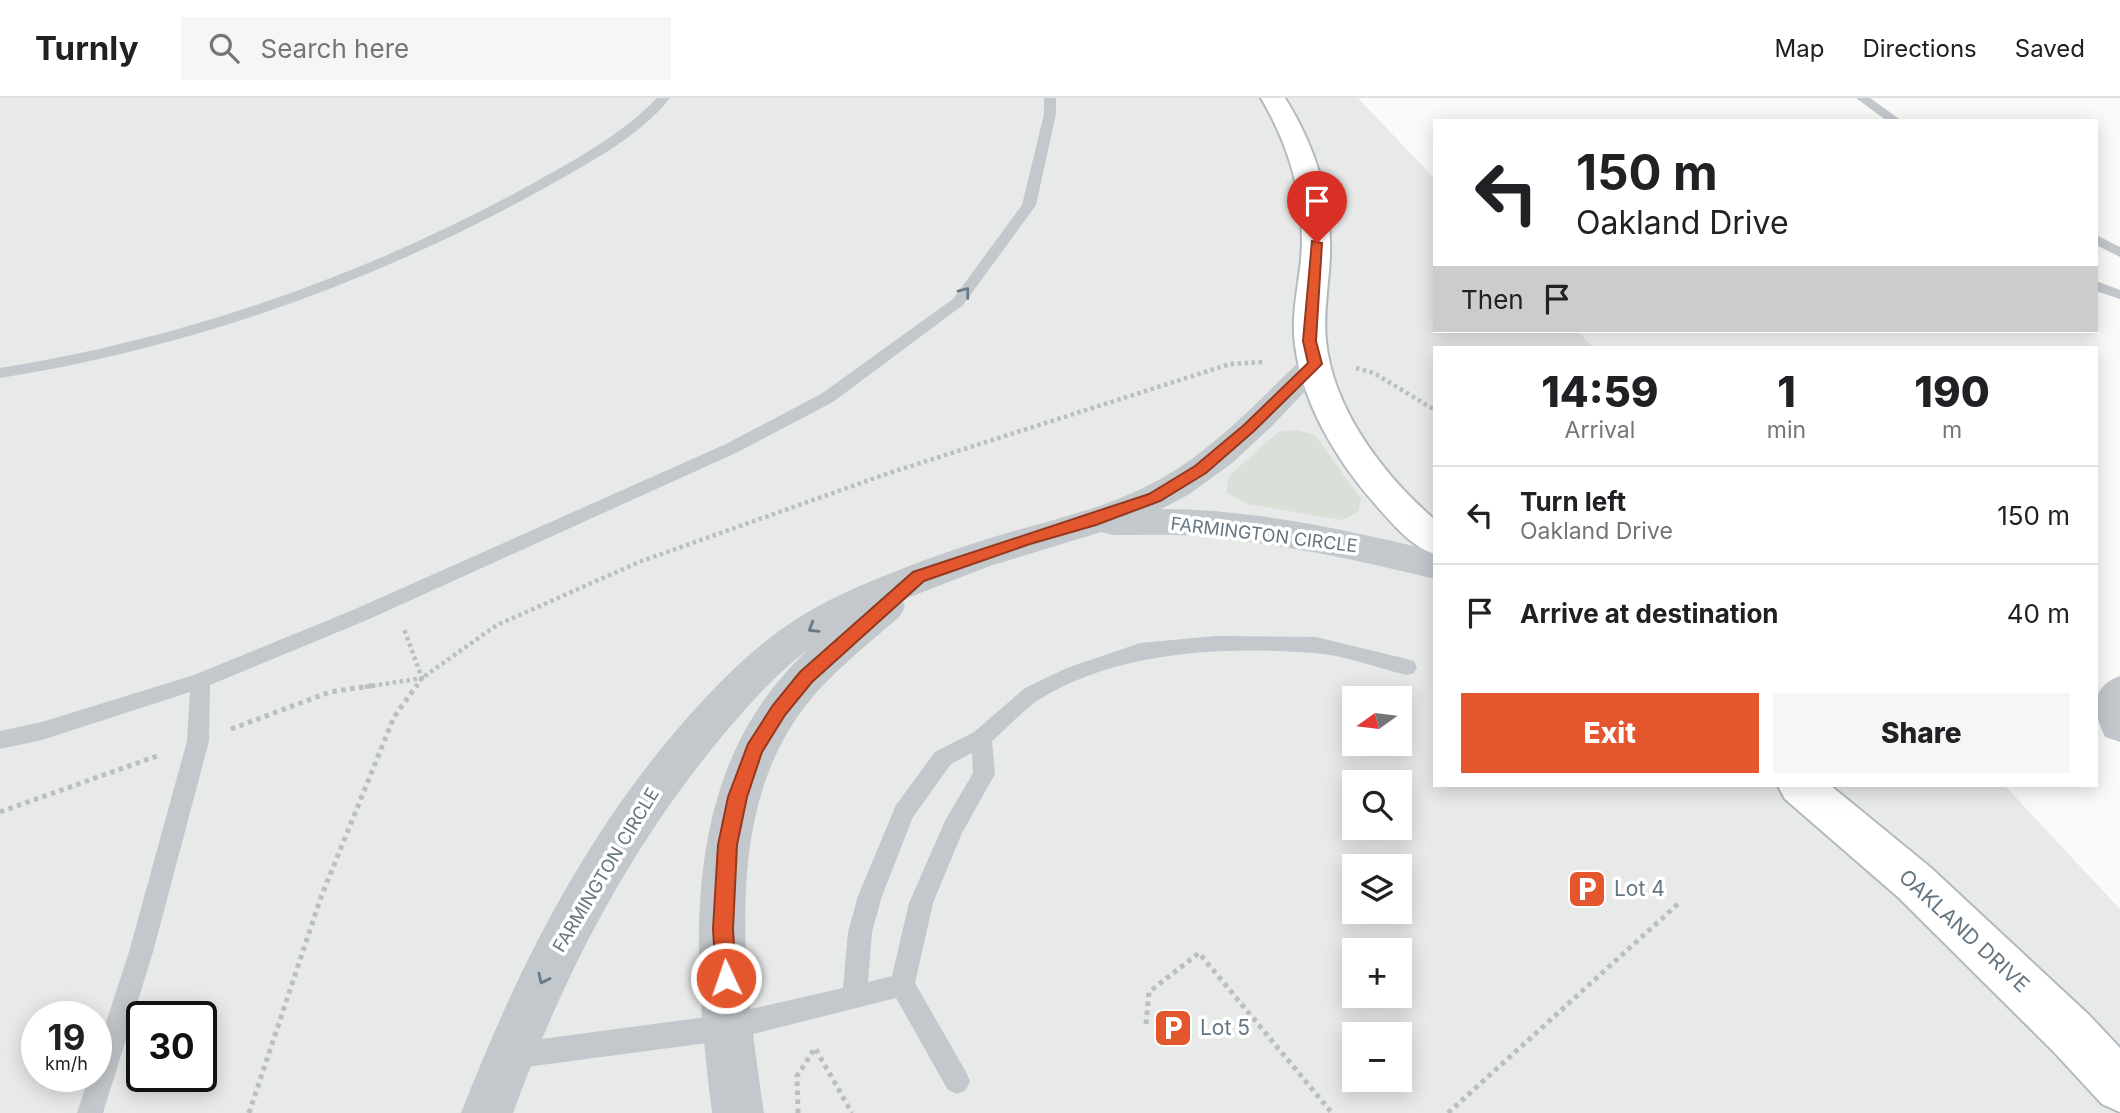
<!DOCTYPE html>
<meta charset="utf-8">
<style>
body{margin:0;font-family:Inter,sans-serif;background:#f6f6f6;color:#202124;height:100vh;display:flex;flex-direction:column;font-size:26px;white-space:nowrap}
*{box-sizing:border-box;margin:0}
p{font-size:23px;color:#757577}
.icon{flex:none;width:38px;height:38px;fill:none;stroke:currentColor;stroke-width:2;stroke-linecap:round;stroke-linejoin:round}
.map{position:relative;flex:1;overflow:hidden}
.side{position:absolute;left:1433px;top:248px;width:665px;height:441px;display:flex;flex-direction:column;background:#fff;border-radius:0px;box-shadow:0 4px 18px #0003}
.side>*{flex:none}
.top-card{position:absolute;left:1433px;top:21px;width:665px;height:214px;border-radius:0px;box-shadow:0 4px 18px #0003;background:#fff;color:#202124;overflow:hidden}
.needle{width:46px;rotate:256deg}
.buttons{position:absolute;left:1342px;top:588px;display:grid;gap:14px}
.buttons a{display:grid;place-items:center;width:70px;height:70px;border-radius:0px;background:#fff;box-shadow:0 4px 18px #0003;font-size:35px}
.speed{position:absolute;left:21px;top:903px;display:flex;gap:14px;font-size:35px;font-weight:700;text-align:center}
.speed>*{display:grid;place-content:center;width:91px;height:91px;border-radius:50%;background:#fff;box-shadow:0 4px 18px #0003;line-height:1}
.speed small{font-size:18px;font-weight:400}
.speed .limit{border:4px solid #111;border-radius:10px;background:#fff;color:#111}
.pin{position:absolute;display:grid;place-items:center;width:60px;height:60px;color:#fff;margin:-72px -30px;border-radius:50% 50% 50% 0;rotate:-45deg;box-shadow:0 0 7px #0007}
.pin .icon{rotate:45deg}
.me{position:absolute;width:77px;margin:-38px;rotate:357deg;stroke-linejoin:round;filter:drop-shadow(0 0 5px #0008)}
.turn{display:flex;align-items:center;gap:24px;height:147px;padding:0 28px;font-size:32px}
.turn .icon{width:91px;height:91px;stroke-width:2.5}
.turn b{display:block;font-size:49px;line-height:60px}
.then{display:flex;align-items:center;height:66px;padding:0 28px;background:#0003;gap:14px;font-size:26px}
.eta{display:flex;justify-content:space-evenly;align-items:center;height:119px;text-align:center}
.eta b{font-size:42px;font-weight:800;line-height:49px}
.action{display:flex;gap:14px;margin-top:auto;padding:14px 28px}
.action a{flex:1;height:80px;border-radius:0px;background:#e4572e;color:#fff;font-size:28px;font-weight:800;line-height:80px;text-align:center}
.action a+a{background:#f6f6f6;color:#202124}
ul{padding:0;list-style:none}
li{display:flex;align-items:center;gap:21px;height:98px;padding:0 28px;border-top:2px solid #e0e0e0}
li div{flex:1}
li b{display:block;font-size:26px}
li em{font-style:normal}
header{display:flex;align-items:center;gap:42px;box-sizing:border-box;height:98px;padding:0 35px;background:#fff;border-bottom:2px solid #e0e0e0}
header strong{font-size:33px}
nav{display:flex;gap:38px;margin-inline-start:auto;font-size:24px}
.search{width:490px;height:63px;background:#f6f6f6;display:flex;align-items:center;gap:18px;box-sizing:border-box;padding:0 24px;border-radius:0px;color:#757577;font-size:26px}
.map>svg:first-child{display:block}
</style>
<header>
<strong>Turnly</strong>
<div class="search"><svg class="icon" aria-label="search" viewBox="0 0 24 24"><circle cx="10" cy="10" r="6"/><path d="M15 15l6 6"/></svg>Search here</div>
<nav><a>Map</a><a>Directions</a><a>Saved</a></nav>
</header>
<div class="map">
<svg width="2120" height="1015" viewBox="0 0 2120 1015">
<rect width="100%" height="100%" fill="#fafaf8"/>
<!-- built -->
<path fill="#e8e9e9" fill-rule="evenodd" d="M 0,0 L 1358,0 L 1435,81 L 1435,233 L 1577,233 L 1594,250 L 1435,250 L 1435,688 L 2005,688 L 2120,811 L 2120,1015 L 0,1015 ZM 1354,600 L 1400,600 L 1400,646 L 1354,646 ZM 1354,684 L 1400,684 L 1400,730 L 1354,730 ZM 1354,768 L 1400,768 L 1400,814 L 1354,814 ZM 1354,852 L 1400,852 L 1400,898 L 1354,898 ZM 37,919 L 96,919 L 96,978 L 37,978 ZM 142,919 L 201,919 L 201,978 L 142,978 ZM 1354,936 L 1400,936 L 1400,982 L 1354,982 Z"/>
<!-- green -->
<path fill="#dadfd7" d="M 1296,332 L 1315,337 L 1361,401 L 1358,414 L 1342,422 L 1248,406 L 1227,395 L 1228,379 L 1278,334 Z"/>
<g fill="none" stroke-linecap="round" stroke-linejoin="round">
<defs>
<g id="secondary">
<path d="M 1261,0 L 1285,0 C 1315,48 1332,101 1330,157 C 1329,186 1323,214 1326,243 C 1333,312 1384,378 1435,422 L 1435,456 C 1411,449 1392,425 1375,406 C 1337,363 1302,305 1295,247 C 1291,219 1298,190 1301,162 C 1306,104 1290,49 1261,0 Z"/>
<path d="M 1778,688 L 1831,688 L 1930,769 L 2089,917 L 2120,950 L 2120,1014 L 2102,1006 L 2053,953 L 1898,799 L 1785,701 Z"/>
</g>
</defs>
<!-- secondary casing -->
<use href="#secondary" stroke="#b3babf" stroke-width="4"/>
<!-- path-far1 -->
<g stroke="#bbbfc2" stroke-width="4.5" stroke-dasharray="3.5 3.5" stroke-linecap="butt">
<path d="M 1356,270 L 1374,275 L 1435,312"/>
<path d="M 365,589 L 422,580 L 404,531"/>
<path d="M 416,589 L 422,580 L 497,527 L 639,464 L 889,375 L 1230,266 L 1263,264"/>
</g>
<!-- path -->
<g stroke="#bbbfc2" stroke-width="5" stroke-dasharray="4.5 4.5" stroke-linecap="butt">
<path d="M 231,631 L 330,594 L 377,587"/>
<path d="M 0,714 L 157,658"/>
<path d="M 1146,926 L 1149,894 L 1199,855 L 1332,1015"/>
<path d="M 249,1015 L 321,799 L 394,619 L 417,587"/>
<path d="M 798,1015 L 797,978 L 815,950 L 852,1015"/>
<path d="M 1448,1015 L 1678,806"/>
</g>
<!-- lane -->
<g fill="#c3c8cc" fill-rule="evenodd">
<path d="M 657,0 L 670,0 C 640,38 592,63 550,87 C 381,182 191,250 0,280 L 0,270 C 184,241 367,177 530,87 C 575,62 621,37 657,0 Z"/>
<path d="M 1044,0 L 1056,0 L 1056,16 L 1036,107 L 963,207 L 833,304 L 738,354 L 367,522 L 210,587 L 209,643 L 153,854 L 103,1015 L 77,1015 L 89,978 L 96,978 L 96,955 L 129,854 L 187,643 L 190,594 L 42,642 L 0,651 L 0,633 L 42,624 L 194,577 L 353,512 L 726,346 L 821,296 L 953,201 L 1022,107 L 1044,16 Z"/>
<path d="M 1856,0 L 1870,0 L 1902,23 L 1887,23 Z"/>
<path d="M 2096,137 L 2120,149 L 2120,159 L 2096,147 Z"/>
<path d="M 2096,183 L 2120,192 L 2120,201 L 2096,193 Z"/>
<path d="M 1216,538 L 1316,539 L 1407,561 L 1414,563 L 1417,569 L 1414,575 L 1407,577 C 1377,570 1344,557 1314,555 C 1225,548 1118,553 1040,601 C 1023,612 1007,630 992,643 L 995,676 L 962,735 L 933,805 L 915,885 L 966,974 L 970,983 L 966,992 L 957,996 L 948,992 L 896,900 L 729,942 L 511,971 L 502,967 L 498,958 L 502,949 L 511,945 L 729,916 L 843,890 L 848,834 L 858,798 L 896,707 L 935,654 L 974,634 L 1025,590 L 1067,570 L 1140,545 ZM 972,655 L 973,675 L 945,723 L 909,805 L 892,878 L 868,884 L 872,834 L 882,798 L 913,719 L 951,666 Z"/>
</g>
<!-- street -->
<g fill="#c3c8cc" fill-rule="evenodd">
<path d="M 1315,256 L 1326,259 L 1331,266 L 1271,329 L 1231,366 L 1188,397 L 1161,411 C 1253,411 1346,432 1435,453 L 1435,481 C 1357,462 1278,445 1199,438 C 1170,436 1141,437 1113,437 L 1101,434 L 990,468 L 902,502 L 905,508 L 900,518 C 863,551 821,582 794,624 C 722,733 746,893 764,1015 L 712,1015 C 692,853 677,672 809,551 C 776,575 750,606 723,637 C 629,750 563,878 513,1015 L 461,1015 C 517,872 585,735 688,619 C 735,567 775,528 840,497 C 894,472 950,452 1007,435 C 1060,420 1116,407 1164,379 C 1217,348 1260,301 1304,259 Z"/>
<path d="M 2120,578 L 2120,644 L 2105,639 C 2093,614 2089,589 2120,578 Z"/>
</g>
<!-- secondary -->
<use href="#secondary" fill="#fff" fill-rule="evenodd"/>
</g>
<!-- one-way arrows -->
<defs><path id="oneway-chevron" d="M-2-3.5L2.5 0L-2 3.5" fill="none" stroke-width="1.6" stroke-linecap="round" stroke-linejoin="round" transform="scale(1.75)"/></defs>
<g stroke="#6a7a87">
<use href="#oneway-chevron" transform="translate(965 194) rotate(-53)"/>
<use href="#oneway-chevron" transform="translate(813 530) rotate(149)"/>
<use href="#oneway-chevron" transform="translate(543 881) rotate(115)"/>
</g>
<!-- route -->
<path fill="#e4572e" stroke="#94391e" stroke-width="2" d="M 1312,143 L 1322,145 L 1316,243 L 1322,266 L 1254,333 L 1206,375 L 1160,403 L 1096,427 L 1030,446 L 924,483 L 812,584 L 785,617 L 762,654 L 747,699 L 737,747 L 733,831 L 736,880 L 733,887 L 726,890 L 719,887 L 716,880 L 713,831 L 718,747 L 728,699 L 748,646 L 773,607 L 800,574 L 913,474 L 1149,396 L 1195,368 L 1244,327 L 1308,265 L 1303,243 Z"/>
<!-- icons -->
<defs>
<symbol id="parking-square" viewBox="-11 -11 22 22"><rect x="-9" y="-9" width="18" height="18" rx="4" fill="#e4572e" stroke="#fff"/><path d="M-3.5-5.5H1a3.5 3.5 0 0 1 0 7H-1V5.5H-3.5ZM-1-3.4V-.6H.8a1.4 1.4 0 0 0 0-2.8Z" fill="#fff"/></symbol>
</defs>
<g fill-rule="evenodd">
<use href="#parking-square" x="1565" y="769" width="44" height="44"/>
<use href="#parking-square" x="1151" y="908" width="44" height="44"/>
</g>
<g text-anchor="middle" stroke-width="7" stroke-linejoin="round" paint-order="stroke">
<!-- street labels -->
<g font-size="18" fill="#657683" stroke="#fff">
<text transform="translate(1264 437) rotate(7)" y="6">FARMINGTON CIRCLE</text>
<text transform="translate(606 772) rotate(-59)" y="6">FARMINGTON CIRCLE</text>
</g>
<!-- near-poi labels -->
<g font-size="21" fill="#657683" stroke="#fff" text-anchor="start">
<text x="1614" y="798">Lot 4</text>
<text x="1200" y="937">Lot 5</text>
</g>
<!-- near-street labels -->
<g font-size="21" fill="#657683" stroke="#fff">
<text transform="translate(1964 833) rotate(43)" y="7">OAKLAND DRIVE</text>
</g>
</g>
</svg>
<div class="buttons">
<a><svg class="needle" viewBox="-14 -14 28 28"><path d="M0-13l5 13h-10z" fill="#e53935"/><path d="M0 13l5-13h-10z" fill="#757577"/></svg></a>
<a><svg class="icon" aria-label="search" viewBox="0 0 24 24"><circle cx="10" cy="10" r="6"/><path d="M15 15l6 6"/></svg></a>
<a><svg class="icon" aria-label="layers" viewBox="0 0 24 24"><path d="M12 4l9 5-9 5-9-5zM3 14l9 5 9-5"/></svg></a>
<a>+</a>
<a>−</a>
</div>
<div class="speed"><div>19<small>km/h</small></div><div class="limit">30</div></div>
<div class="pin" style="left:1317px;top:145px;background:#d93025"><svg class="icon" aria-label="arrive" viewBox="0 0 24 24"><path d="M6 21V4h12l-3 4 3 4H6"/></svg></div>
<svg class="me" style="left:726px;top:880px" viewBox="-20 -20 40 40"><circle r="17" fill="#e4572e" stroke="#fff" stroke-width="3"/><path d="M0-11L8 9 0 5-8 9z" fill="#fff"/></svg>
<div class="top-card">
<div class="turn"><svg class="icon" aria-label="left" viewBox="0 0 24 24"><path d="M17 20v-9H6M10 6l-5 5 5 5"/></svg><div><b>150 m</b>Oakland Drive</div></div>
<div class="then">Then<svg class="icon" aria-label="arrive" viewBox="0 0 24 24"><path d="M6 21V4h12l-3 4 3 4H6"/></svg></div>
</div>
<section class="side">
<div class="eta">
<div><b>14:59</b><p>Arrival</p></div>
<div><b>1</b><p>min</p></div>
<div><b>190</b><p>m</p></div>
</div>
<ul>
<li><svg class="icon" aria-label="left" viewBox="0 0 24 24"><path d="M17 20v-9H6M10 6l-5 5 5 5"/></svg><div><b>Turn left</b><p>Oakland Drive</p></div><em>150 m</em></li>
<li><svg class="icon" aria-label="arrive" viewBox="0 0 24 24"><path d="M6 21V4h12l-3 4 3 4H6"/></svg><div><b>Arrive at destination</b></div><em>40 m</em></li>
</ul>
<div class="action"><a>Exit</a><a>Share</a></div>
</section>
</div>
